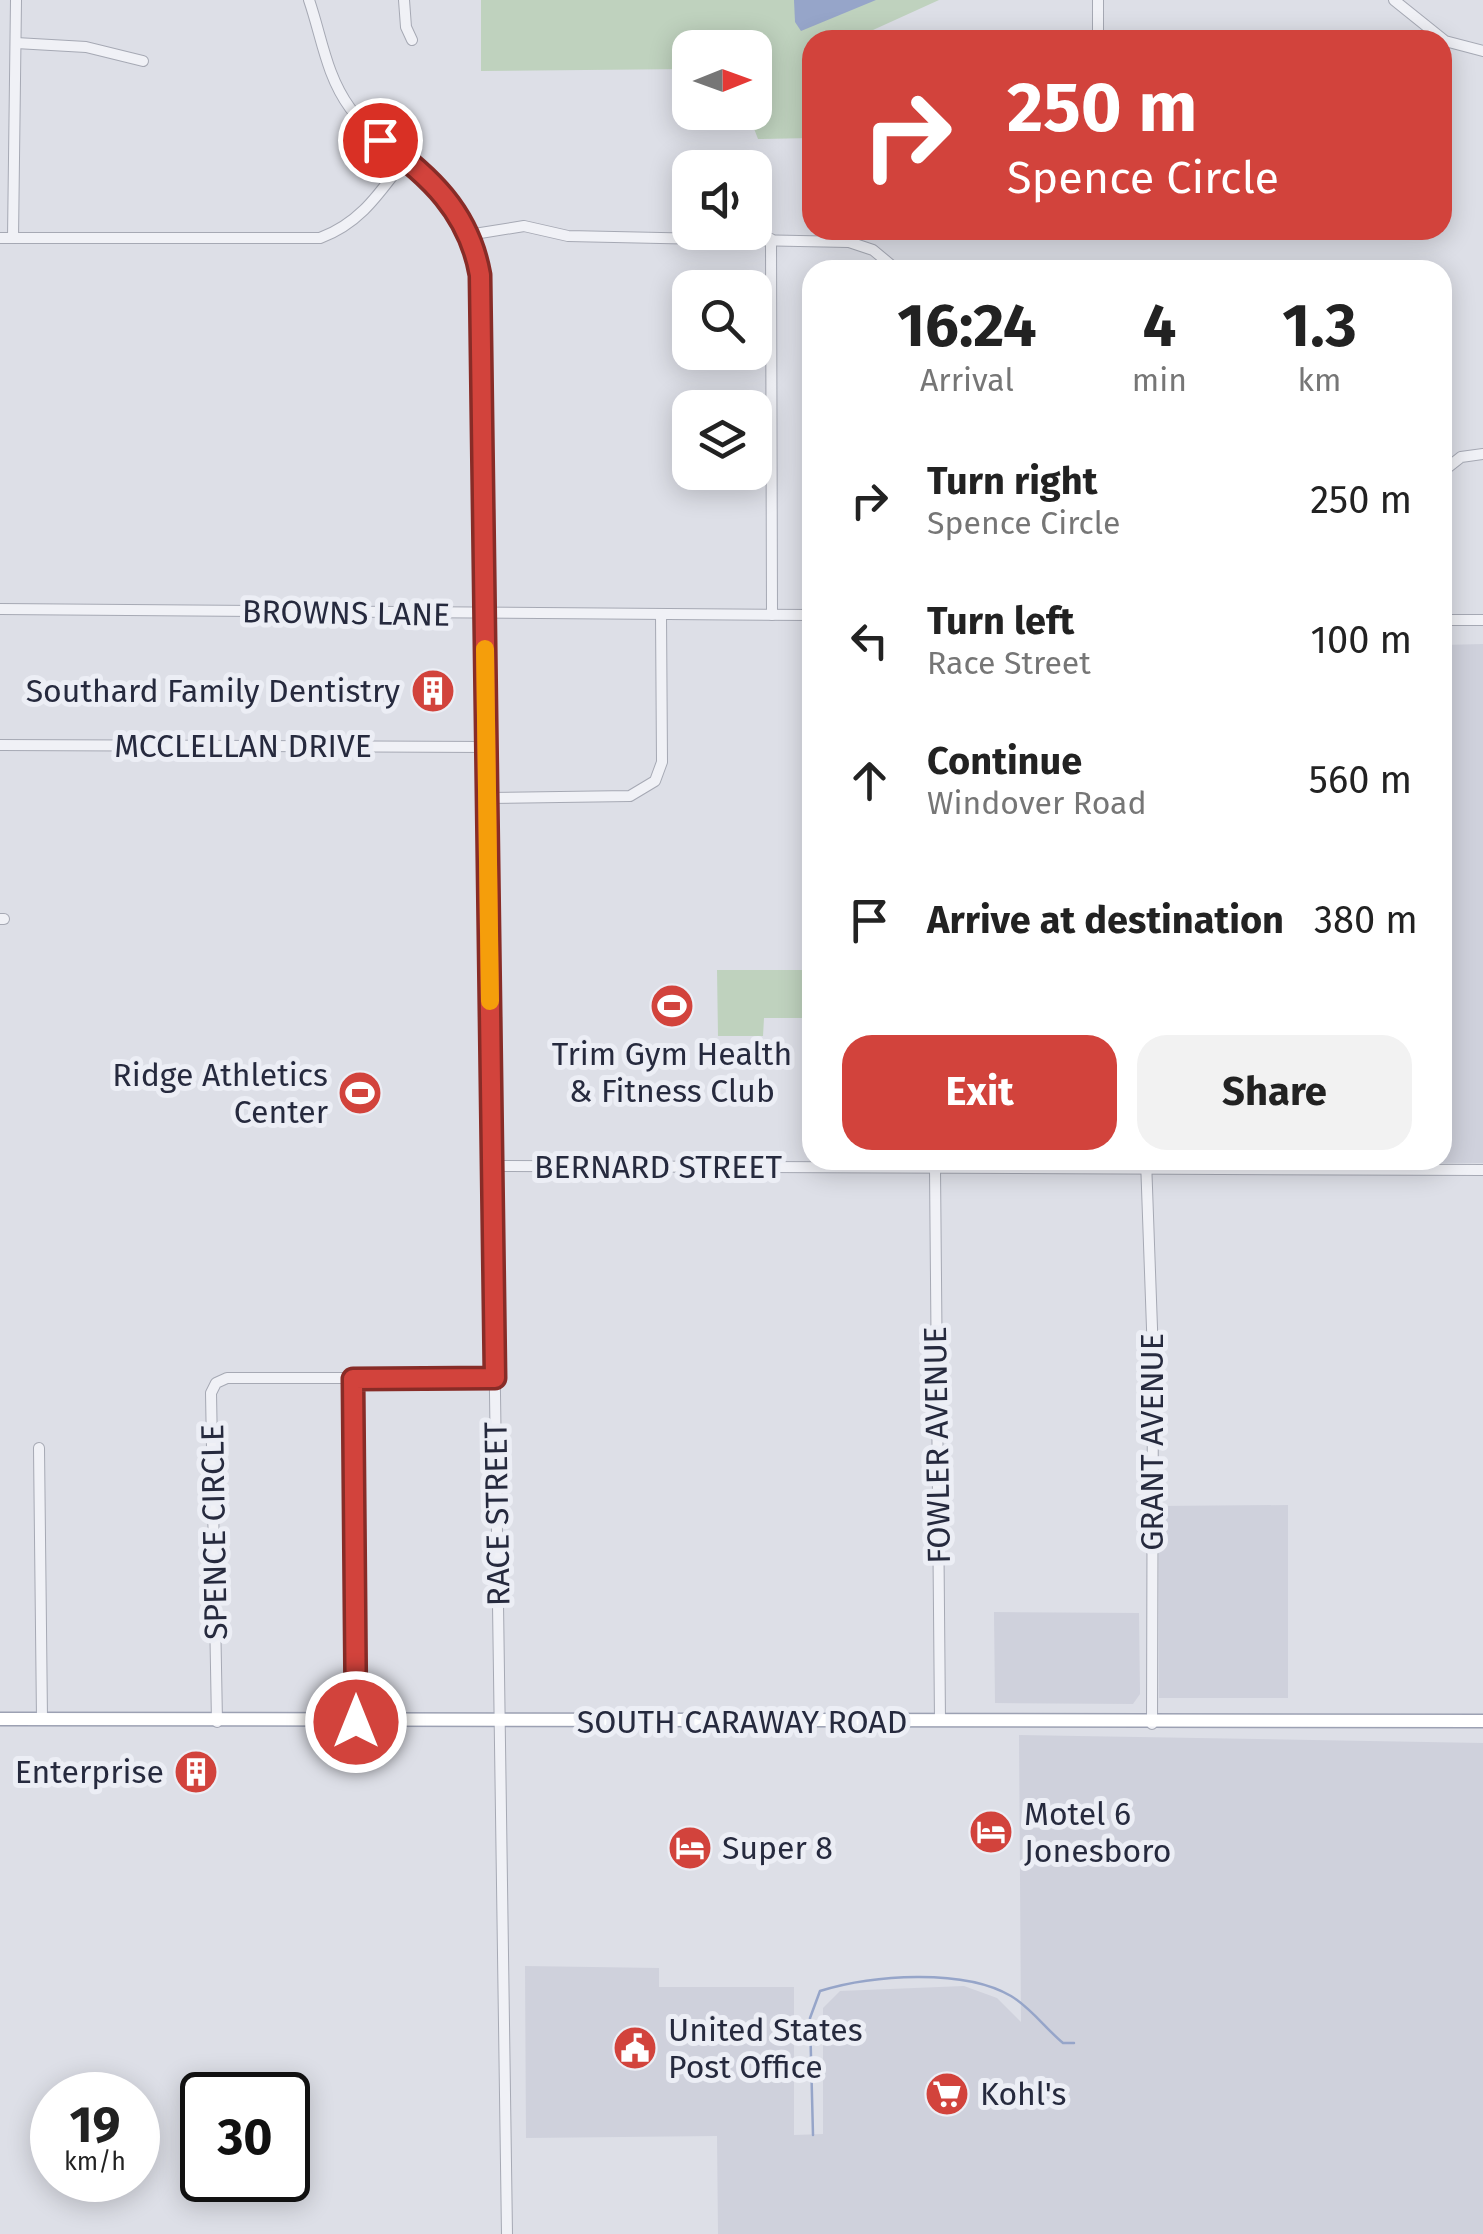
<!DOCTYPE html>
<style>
body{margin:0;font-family:"Fira Sans",sans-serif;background:#f2f2f2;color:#222;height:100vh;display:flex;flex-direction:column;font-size:38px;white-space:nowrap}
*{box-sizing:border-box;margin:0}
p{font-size:32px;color:#767676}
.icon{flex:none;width:55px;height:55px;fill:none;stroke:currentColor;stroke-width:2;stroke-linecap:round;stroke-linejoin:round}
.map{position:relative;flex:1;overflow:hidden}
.sheet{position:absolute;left:802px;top:260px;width:650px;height:910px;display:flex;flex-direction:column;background:#fff;border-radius:30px;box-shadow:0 5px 25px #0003}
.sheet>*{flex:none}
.top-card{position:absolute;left:802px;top:30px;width:650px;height:210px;border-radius:30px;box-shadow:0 5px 25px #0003;background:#d2433c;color:#fff;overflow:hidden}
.needle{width:65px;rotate:89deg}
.buttons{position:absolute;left:672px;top:30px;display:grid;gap:20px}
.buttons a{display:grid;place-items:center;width:100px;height:100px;border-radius:20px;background:#fff;box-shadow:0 5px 25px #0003;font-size:50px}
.speed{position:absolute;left:30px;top:2072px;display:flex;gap:20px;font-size:50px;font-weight:700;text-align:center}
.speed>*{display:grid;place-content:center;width:130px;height:130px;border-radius:50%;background:#fff;box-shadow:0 5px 25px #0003;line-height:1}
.speed small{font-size:25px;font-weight:400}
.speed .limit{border:5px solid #111;border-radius:15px;background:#fff;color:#111}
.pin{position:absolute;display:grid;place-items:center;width:85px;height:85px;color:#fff;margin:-42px;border:5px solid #fff;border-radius:50%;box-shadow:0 2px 10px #0007}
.me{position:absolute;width:110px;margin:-55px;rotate:0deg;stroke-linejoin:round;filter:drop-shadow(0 0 8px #0008)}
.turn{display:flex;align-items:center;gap:35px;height:210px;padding:0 40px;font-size:45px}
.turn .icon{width:130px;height:130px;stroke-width:2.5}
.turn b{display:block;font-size:70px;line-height:85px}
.eta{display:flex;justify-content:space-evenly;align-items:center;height:170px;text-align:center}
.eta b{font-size:60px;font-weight:700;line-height:70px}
.button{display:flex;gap:20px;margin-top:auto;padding:20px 40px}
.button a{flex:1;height:115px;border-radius:30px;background:#d2433c;color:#fff;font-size:40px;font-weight:700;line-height:115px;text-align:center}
.button a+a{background:#f2f2f2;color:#222}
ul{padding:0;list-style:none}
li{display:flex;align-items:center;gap:30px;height:140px;padding:0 40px}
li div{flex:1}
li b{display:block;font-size:38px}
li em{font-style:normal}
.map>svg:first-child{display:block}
</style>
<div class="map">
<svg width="1483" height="2234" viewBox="0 0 1483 2234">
<rect width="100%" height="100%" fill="#dddfe7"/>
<!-- built -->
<g fill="#cfd1dc">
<path d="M 1483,644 L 1483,1163 L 1181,1162 L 1442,1160 L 1443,645 Z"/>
<path d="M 1288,1505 L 1288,1698 L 1159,1698 L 1159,1506 Z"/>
<path d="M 994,1612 L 1139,1613 L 1140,1694 L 1133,1704 L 995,1703 Z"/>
<path d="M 1019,1735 L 1483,1743 L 1483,2234 L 718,2234 L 717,2136 L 526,2138 L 525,1966 L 659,1968 L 659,1987 L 794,1987 L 794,2135 L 823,2134 L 823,2008 L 840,1991 L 964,1986 L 997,1998 L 1021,2022 Z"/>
</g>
<!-- green -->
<g fill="#bfd2be">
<path d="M 481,0 L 939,0 L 851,40 L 812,40 L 812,138 L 758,139 L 748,113 L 755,112 L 755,48 L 690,48 L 690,69 L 481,71 Z"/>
<path d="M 717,970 L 812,970 L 812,1018 L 764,1018 L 763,1036 L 718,1036 Z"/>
</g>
<!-- water -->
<path fill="#96a5c9" d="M 794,0 L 876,0 L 801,31 L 795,22 Z"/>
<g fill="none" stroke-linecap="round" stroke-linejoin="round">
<!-- stream -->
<path stroke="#96a5c9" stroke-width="2.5" d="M 813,2135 L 810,2018 L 820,1991 C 872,1975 963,1968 1011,1996 C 1030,2007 1046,2029 1063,2043 L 1074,2043"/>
<defs>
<g id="minor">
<path d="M 309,0 C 322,38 326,75 350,108 C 398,172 465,183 479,275 L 507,2234"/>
<path d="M 404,0 L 406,27 L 412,40"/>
<path d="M 1098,0 L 1098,40"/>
<path d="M 1394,0 L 1445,41 L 1483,51"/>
<path d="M 16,43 L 86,47 L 143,61"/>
<path d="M 468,235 L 524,226 L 568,236 L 849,242 L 873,250 L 897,270"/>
<path d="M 0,238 L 320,238 C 361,223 380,192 406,158"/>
<path d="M 13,238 L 16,0"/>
<path d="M 771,239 L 772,615"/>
<path d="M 1442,472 L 1461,457 L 1483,454"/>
<path d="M 0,609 L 812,615"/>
<path d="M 1442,620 L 1483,620"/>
<path d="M 0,745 L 487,747"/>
<path d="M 487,798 L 630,796 L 655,781 L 662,762 L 661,615"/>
<path d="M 0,919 L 4,919"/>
<path d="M 1146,1160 L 1153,1356 L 1152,1724"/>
<path d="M 492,1166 L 1483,1170"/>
<path d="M 935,1169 L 940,1721"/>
<path d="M 353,1379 L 356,1722"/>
<path d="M 39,1448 L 42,1719"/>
<path d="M 217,1722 L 211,1393 L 216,1383 L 227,1378 L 495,1378"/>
</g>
<path id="major" d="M 0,1719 L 1483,1721"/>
</defs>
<!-- minor casing -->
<use href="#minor" stroke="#a6a9b4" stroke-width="12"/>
<!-- major casing -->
<use href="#major" stroke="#9ca1b3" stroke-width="15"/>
<!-- minor -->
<use href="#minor" stroke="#f0f1f6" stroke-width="10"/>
<!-- major -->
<use href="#major" stroke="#fff" stroke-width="12"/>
</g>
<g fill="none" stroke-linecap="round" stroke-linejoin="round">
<defs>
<path id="route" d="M 356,1722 L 353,1379 L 495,1378 L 480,275 C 469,212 429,175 380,140"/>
</defs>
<!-- route casing -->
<use href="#route" stroke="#882c27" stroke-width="25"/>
<!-- route -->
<use href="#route" stroke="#d2433c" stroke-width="18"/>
<!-- slow -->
<path stroke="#f59e0b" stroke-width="18" d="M 485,649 L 490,1001"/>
</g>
<!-- icons -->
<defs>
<symbol id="building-disc" viewBox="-11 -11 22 22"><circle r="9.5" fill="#d2433c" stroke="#eceef5"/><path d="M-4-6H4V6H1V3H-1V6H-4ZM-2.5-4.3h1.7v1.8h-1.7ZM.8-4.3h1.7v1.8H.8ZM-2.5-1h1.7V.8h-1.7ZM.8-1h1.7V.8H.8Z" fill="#fff"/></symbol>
<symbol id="stadium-disc" viewBox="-11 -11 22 22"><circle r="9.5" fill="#d2433c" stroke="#eceef5"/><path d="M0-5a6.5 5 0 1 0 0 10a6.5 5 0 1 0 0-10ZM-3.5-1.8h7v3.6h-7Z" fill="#fff"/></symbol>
<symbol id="hotel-disc" viewBox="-11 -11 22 22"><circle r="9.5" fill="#d2433c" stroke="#eceef5"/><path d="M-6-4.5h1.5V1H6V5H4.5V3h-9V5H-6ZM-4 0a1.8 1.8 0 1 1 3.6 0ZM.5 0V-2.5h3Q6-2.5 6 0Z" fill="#fff"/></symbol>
<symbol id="civic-disc" viewBox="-11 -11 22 22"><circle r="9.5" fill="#d2433c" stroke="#eceef5"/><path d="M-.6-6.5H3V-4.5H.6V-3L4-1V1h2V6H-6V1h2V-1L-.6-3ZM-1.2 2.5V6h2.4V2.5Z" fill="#fff"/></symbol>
<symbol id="supermarket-disc" viewBox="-11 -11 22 22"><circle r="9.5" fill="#d2433c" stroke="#eceef5"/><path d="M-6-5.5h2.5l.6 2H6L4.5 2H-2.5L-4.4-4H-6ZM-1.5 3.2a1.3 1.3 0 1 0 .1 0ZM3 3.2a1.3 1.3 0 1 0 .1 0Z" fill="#fff"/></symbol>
</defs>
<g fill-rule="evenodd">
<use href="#building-disc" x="408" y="666" width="50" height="50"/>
<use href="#stadium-disc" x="647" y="981" width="50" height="50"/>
<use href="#stadium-disc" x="335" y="1068" width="50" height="50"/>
<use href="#building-disc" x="171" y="1747" width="50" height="50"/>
<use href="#hotel-disc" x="966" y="1807" width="50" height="50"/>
<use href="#hotel-disc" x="665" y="1823" width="50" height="50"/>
<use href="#civic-disc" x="610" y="2023" width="50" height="50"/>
<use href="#supermarket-disc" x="922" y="2069" width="50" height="50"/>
</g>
<g text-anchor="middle" stroke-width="10" stroke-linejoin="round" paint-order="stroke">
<!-- street labels -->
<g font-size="32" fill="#262a3e" stroke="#eceef5">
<text transform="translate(346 613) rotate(1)" y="11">BROWNS LANE</text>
<text x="243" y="757">MCCLELLAN DRIVE</text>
<text x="658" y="1178">BERNARD STREET</text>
<text transform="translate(1152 1442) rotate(-90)" y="11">GRANT AVENUE</text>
<text transform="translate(937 1445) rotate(-91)" y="11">FOWLER AVENUE</text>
<text transform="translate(497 1514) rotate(-91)" y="11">RACE STREET</text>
<text transform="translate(214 1532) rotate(-91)" y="11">SPENCE CIRCLE</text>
<text x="742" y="1733">SOUTH CARAWAY ROAD</text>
</g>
<!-- poi labels -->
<g font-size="32" fill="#262a3e" stroke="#eceef5" text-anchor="start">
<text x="400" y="702" text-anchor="end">Southard Family Dentistry</text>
<text x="672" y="1065" text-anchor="middle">Trim Gym Health<tspan x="672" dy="37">&amp; Fitness Club</tspan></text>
<text x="328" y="1086" text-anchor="end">Ridge Athletics<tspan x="328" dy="37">Center</tspan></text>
<text x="164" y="1783" text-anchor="end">Enterprise</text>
<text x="1024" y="1825">Motel 6<tspan x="1024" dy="37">Jonesboro</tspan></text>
<text x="722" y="1859">Super 8</text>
<text x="668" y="2041">United States<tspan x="668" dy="37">Post Office</tspan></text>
<text x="980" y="2105">Kohl's</text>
</g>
</g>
</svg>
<div class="buttons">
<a><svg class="needle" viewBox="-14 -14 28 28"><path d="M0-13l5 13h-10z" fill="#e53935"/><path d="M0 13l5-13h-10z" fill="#767676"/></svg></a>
<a><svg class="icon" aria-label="sound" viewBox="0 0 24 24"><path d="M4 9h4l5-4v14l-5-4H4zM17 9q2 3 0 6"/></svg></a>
<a><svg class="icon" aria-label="search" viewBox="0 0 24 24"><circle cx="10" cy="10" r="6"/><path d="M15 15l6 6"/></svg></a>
<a><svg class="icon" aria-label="layers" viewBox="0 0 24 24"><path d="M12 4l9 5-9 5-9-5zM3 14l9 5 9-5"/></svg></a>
</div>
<div class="speed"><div>19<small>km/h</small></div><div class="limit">30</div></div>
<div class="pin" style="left:380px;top:140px;background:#d93025"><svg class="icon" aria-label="arrive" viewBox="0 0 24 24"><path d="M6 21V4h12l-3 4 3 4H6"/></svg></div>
<svg class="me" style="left:356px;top:1722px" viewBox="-20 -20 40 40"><circle r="17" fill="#d2433c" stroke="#fff" stroke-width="3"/><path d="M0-11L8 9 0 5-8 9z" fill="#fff"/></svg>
<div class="top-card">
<div class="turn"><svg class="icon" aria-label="right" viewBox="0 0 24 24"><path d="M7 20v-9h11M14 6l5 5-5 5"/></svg><div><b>250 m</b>Spence Circle</div></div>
</div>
<section class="sheet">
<div class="eta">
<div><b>16:24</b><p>Arrival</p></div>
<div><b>4</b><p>min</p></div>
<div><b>1.3</b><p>km</p></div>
</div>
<ul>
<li><svg class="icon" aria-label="right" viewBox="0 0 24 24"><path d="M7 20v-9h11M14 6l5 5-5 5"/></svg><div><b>Turn right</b><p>Spence Circle</p></div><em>250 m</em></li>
<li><svg class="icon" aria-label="left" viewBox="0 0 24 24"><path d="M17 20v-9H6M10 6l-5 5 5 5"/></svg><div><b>Turn left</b><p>Race Street</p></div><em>100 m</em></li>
<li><svg class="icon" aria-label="ahead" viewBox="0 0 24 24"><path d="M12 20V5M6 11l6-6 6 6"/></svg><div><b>Continue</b><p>Windover Road</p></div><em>560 m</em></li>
<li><svg class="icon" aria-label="arrive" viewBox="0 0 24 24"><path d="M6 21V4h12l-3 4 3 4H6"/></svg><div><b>Arrive at destination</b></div><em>380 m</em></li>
</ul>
<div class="button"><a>Exit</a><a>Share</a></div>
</section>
</div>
